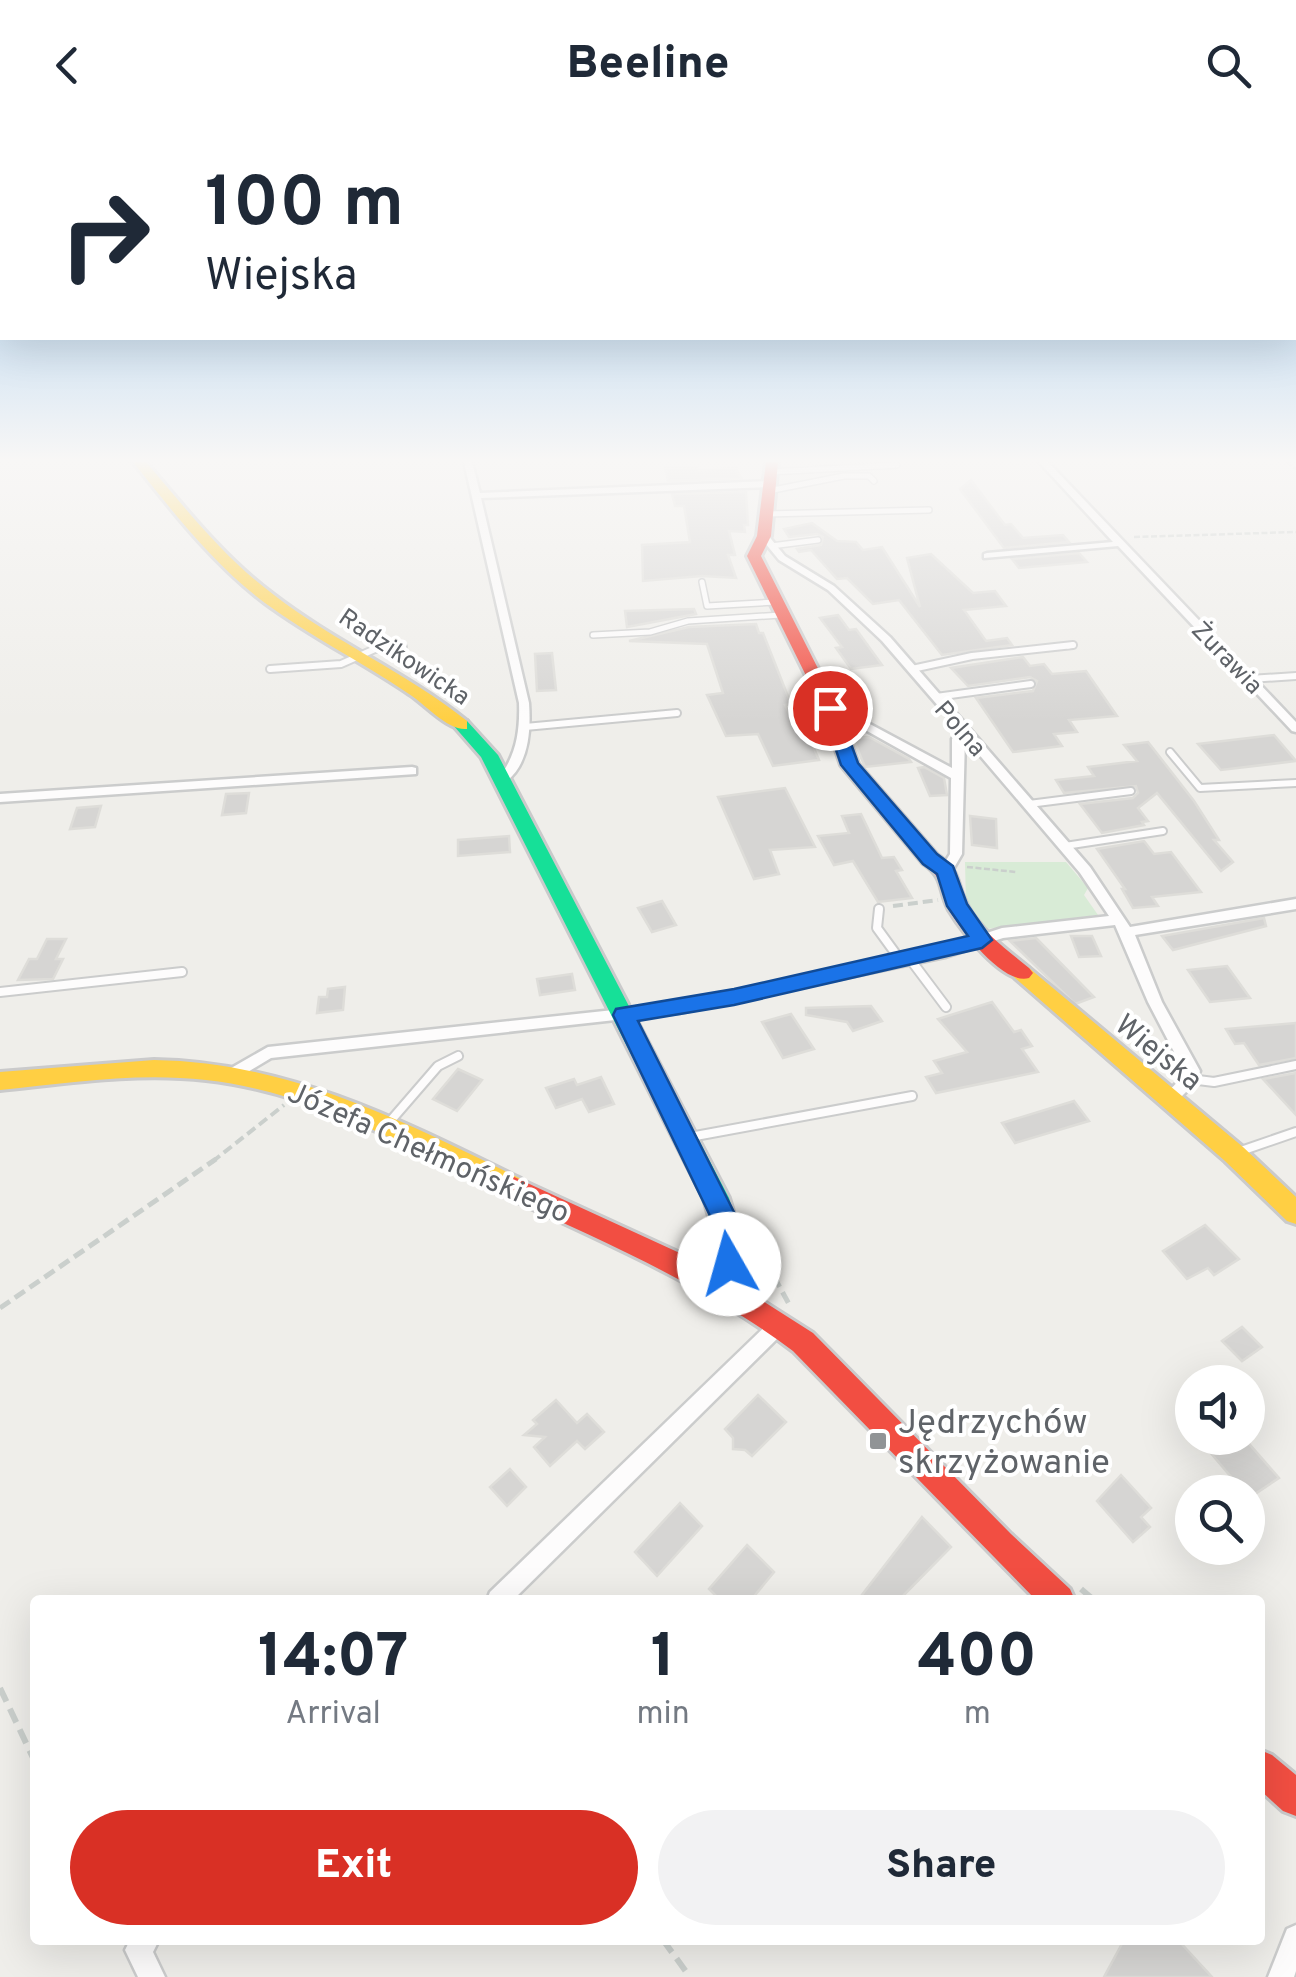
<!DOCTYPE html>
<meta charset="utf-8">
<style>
body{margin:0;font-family:Overpass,sans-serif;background:#f2f2f3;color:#1f2937;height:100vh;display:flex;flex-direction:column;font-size:38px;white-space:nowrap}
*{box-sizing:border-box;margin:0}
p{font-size:32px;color:#747a83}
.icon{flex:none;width:55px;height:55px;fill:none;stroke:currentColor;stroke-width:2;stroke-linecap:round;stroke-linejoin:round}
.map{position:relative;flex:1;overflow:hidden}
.side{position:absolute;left:30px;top:1465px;width:1235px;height:350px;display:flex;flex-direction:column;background:#fff;border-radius:10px;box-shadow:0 10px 40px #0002}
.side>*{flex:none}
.hud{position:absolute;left:0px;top:0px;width:1298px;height:210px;box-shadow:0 10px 40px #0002;background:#fff;color:#1f2937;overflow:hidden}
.buttons{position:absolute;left:1175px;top:1235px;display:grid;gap:20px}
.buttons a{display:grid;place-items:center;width:90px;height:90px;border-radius:50%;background:#fff;box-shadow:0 10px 40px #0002;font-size:50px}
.pin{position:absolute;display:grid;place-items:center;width:85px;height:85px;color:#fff;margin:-42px;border:5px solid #fff;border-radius:50%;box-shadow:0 2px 10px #0007}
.me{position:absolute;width:110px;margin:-55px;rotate:353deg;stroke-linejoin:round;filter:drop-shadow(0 0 8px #0008)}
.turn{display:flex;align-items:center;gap:35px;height:210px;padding:0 40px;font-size:45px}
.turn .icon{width:130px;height:130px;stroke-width:2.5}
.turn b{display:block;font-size:70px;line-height:85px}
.eta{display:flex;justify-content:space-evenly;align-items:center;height:170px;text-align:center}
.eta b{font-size:60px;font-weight:800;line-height:70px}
.cta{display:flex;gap:20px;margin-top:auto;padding:20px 40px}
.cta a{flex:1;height:115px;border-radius:60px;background:#d93025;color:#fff;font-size:40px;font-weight:800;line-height:115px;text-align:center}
.cta a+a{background:#f2f2f3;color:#1f2937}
header{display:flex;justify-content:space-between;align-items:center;height:130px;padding:0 40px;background:#fff;font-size:45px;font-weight:800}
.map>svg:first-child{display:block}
</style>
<header><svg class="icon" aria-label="back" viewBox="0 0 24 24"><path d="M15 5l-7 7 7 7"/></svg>Beeline<svg class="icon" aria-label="search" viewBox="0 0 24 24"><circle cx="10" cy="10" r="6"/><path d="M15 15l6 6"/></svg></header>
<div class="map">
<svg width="1296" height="1847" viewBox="0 0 1296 1847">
<rect width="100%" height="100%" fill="#efeeea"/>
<!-- green -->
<path fill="#d8ebd6" d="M 965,732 L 1066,732 L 1088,758 L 1084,765 L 1098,785 L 987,799 L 966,773 Z"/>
<!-- building -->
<g fill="#d6d5d3" stroke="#deddd9" stroke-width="2.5">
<path d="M 697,337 L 698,340 L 736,338 L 741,348 L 668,351 L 665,338 Z"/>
<path d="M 971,350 L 1005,395 L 1011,394 L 1023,408 L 1063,405 L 1069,412 L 1004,418 L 960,359 Z"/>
<path d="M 746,362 L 748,395 L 744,395 L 745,402 L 729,401 L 735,425 L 728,425 L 736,448 L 702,446 L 643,451 L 642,415 L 690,412 L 684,376 L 675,376 L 672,364 Z"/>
<path d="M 812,393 L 837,411 L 856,412 L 863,420 L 882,417 L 920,477 L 907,428 L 931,424 L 973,463 L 995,461 L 1006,476 L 964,480 L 986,511 L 1007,508 L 1012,515 L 942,525 L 899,470 L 873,474 L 847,448 L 837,449 L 811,420 L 799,422 L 797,419 L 821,415 L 823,407 L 817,404 L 789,407 L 784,399 Z"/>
<path d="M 1079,423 L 1087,432 L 1019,438 L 1012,429 Z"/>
<path d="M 694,479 L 696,484 L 627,497 L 625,481 Z"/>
<path d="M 838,485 L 849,500 L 856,499 L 882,535 L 851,539 L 836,518 L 842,517 L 820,488 Z"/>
<path d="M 756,494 L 759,503 L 763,503 L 791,574 L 785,575 L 798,602 L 807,602 L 819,630 L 773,636 L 758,604 L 726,606 L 707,565 L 723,563 L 707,514 L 629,511 L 689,497 Z"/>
<path d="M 552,523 L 556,560 L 537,561 L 535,524 Z"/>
<path d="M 1023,527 L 1030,536 L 1044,534 L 1052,544 L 1086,541 L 1117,586 L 1069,590 L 1077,602 L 1054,604 L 1062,616 L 1013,622 L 976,568 L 1033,561 L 1037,551 L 1030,547 L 968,556 L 951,538 Z"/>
<path d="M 1274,605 L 1296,631 L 1221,640 L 1198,614 Z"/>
<path d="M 869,607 L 909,629 L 911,632 L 865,637 L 853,608 Z"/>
<path d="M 1148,612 L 1194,671 L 1219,710 L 1214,710 L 1233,732 L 1221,741 L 1157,663 L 1138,678 L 1148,691 L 1142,692 L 1144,695 L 1102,703 L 1080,674 L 1133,668 L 1138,663 L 1136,656 L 1064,663 L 1056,650 L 1094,646 L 1088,637 L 1137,631 L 1124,615 Z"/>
<path d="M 924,637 L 944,648 L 947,665 L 930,666 L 918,638 Z"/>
<path d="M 785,658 L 815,717 L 770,720 L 779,744 L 754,749 L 718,667 Z"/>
<path d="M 249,663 L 246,683 L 222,685 L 226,664 Z"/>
<path d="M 101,676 L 95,697 L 70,699 L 77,678 Z"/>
<path d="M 861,684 L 882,728 L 894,727 L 902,740 L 896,741 L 912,768 L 878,772 L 853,731 L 834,735 L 818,706 L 849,703 L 842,686 Z"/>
<path d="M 970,686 L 996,689 L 997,718 L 972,715 Z"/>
<path d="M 509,706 L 510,722 L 458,726 L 458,710 Z"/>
<path d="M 1144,711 L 1154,724 L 1171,722 L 1201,762 L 1152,767 L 1158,776 L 1133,778 L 1122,759 L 1125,759 L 1097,719 Z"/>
<path d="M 662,771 L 676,795 L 652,802 L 638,778 Z"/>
<path d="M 1264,788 L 1266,796 L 1173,820 L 1162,806 Z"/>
<path d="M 1071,806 L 1092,806 L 1101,826 L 1079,827 Z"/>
<path d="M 1036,808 L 1094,867 L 1075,874 L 1010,811 Z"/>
<path d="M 47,809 L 66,809 L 56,829 L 63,829 L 53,849 L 18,850 L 29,829 L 37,829 Z"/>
<path d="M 1227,836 L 1250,868 L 1210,872 L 1188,840 Z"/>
<path d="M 572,844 L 575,860 L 540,865 L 537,849 Z"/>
<path d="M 345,857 L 343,880 L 317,883 L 319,867 L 327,867 L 328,859 Z"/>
<path d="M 992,872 L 1014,902 L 1021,900 L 1032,916 L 1022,919 L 1038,942 L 936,963 L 926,947 L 942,943 L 934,931 L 967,922 L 938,889 Z"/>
<path d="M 871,876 L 882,891 L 853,901 L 847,892 L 806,885 L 806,878 Z"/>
<path d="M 791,884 L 814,919 L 783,928 L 762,892 Z"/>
<path d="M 1296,893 L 1296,928 L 1259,935 L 1244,913 L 1235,914 L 1226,899 Z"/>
<path d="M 458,939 L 482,950 L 457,981 L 433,969 Z"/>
<path d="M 1296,943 L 1296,985 L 1263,949 Z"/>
<path d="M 601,947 L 614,974 L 589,982 L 582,969 L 556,978 L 546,958 L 574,949 L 577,955 Z"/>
<path d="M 1074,971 L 1089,991 L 1015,1013 L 1002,993 Z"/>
<path d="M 1205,1095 L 1239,1129 L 1214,1145 L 1208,1138 L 1187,1149 L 1163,1121 Z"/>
<path d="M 1242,1197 L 1262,1217 L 1242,1231 L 1222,1211 Z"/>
<path d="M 758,1265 L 786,1292 L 752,1326 L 745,1320 L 733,1319 L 733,1308 L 725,1299 Z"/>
<path d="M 556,1270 L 577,1293 L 587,1284 L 604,1302 L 585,1319 L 577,1311 L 550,1336 L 534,1317 L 545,1307 L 524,1305 L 537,1294 L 533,1290 Z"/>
<path d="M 1198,1308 L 1244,1308 L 1279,1348 L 1249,1368 Z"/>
<path d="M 510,1339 L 526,1357 L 507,1376 L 490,1357 Z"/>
<path d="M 1121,1345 L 1151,1378 L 1141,1387 L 1150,1397 L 1133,1412 L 1097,1371 Z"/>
<path d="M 680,1373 L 702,1396 L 657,1446 L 635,1422 Z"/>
<path d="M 922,1387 L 951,1417 L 899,1470 L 858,1470 Z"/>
<path d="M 747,1415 L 774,1442 L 751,1470 L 720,1470 L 709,1459 Z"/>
<path d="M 1124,1810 L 1178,1810 L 1212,1847 L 1104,1847 Z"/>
</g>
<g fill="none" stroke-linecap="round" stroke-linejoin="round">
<defs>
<g id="lane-far2">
<path d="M 771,342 L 897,335"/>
<path d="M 768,361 L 844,346 L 869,346 L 874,351"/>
<path d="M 766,384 L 929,380"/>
<path d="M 771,416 L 818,410"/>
<path d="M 702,452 L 707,476 L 775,472"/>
<path d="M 593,505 L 650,502 L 688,491 L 781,485"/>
<path d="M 1068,516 L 1073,515"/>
</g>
<g id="lane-far1">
<path d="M 270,539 L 341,534 L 375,519 L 403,517"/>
<path d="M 912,539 L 972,526 L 1073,515"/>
<path d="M 1249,549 L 1296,546"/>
<path d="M 936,567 L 1031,554"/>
<path d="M 525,597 L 677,583"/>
<path d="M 1170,622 L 1200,658 L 1296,653"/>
<path d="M 1029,674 L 1131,661"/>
<path d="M 1065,716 L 1163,701"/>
</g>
<g id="lane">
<path d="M 879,779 L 877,798 L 901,831"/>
<path d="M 910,829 L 946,877"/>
<path d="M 0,862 L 182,842"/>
<path d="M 1190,949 L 1214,952 L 1296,935"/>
<path d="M 387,995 L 438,936 L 458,926"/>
<path d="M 690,1007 L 912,966"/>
<path d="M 1238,1022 L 1296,1002"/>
</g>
<g id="street">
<path d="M 464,332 L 472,332 L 480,363 L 769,351 L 773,354 L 769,357 L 481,368 L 529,573 C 531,601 529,636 504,653 L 498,649 C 516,626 520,602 519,573 Z"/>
<path d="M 1039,332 L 1048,332 L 1296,592 L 1296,602 L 1292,601 L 1118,416 L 984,428 L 984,424 L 987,423 L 1113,412 Z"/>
<path d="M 761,404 L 767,404 L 785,426 L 834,456 L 890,507 L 1090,737 L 1130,797 L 1296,769 L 1296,779 L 1135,805 L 1162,872 L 1200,941 L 1195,953 L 1174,974 L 1164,974 L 1161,970 C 1167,959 1181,953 1184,941 L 1148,872 L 1115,795 L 1003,808 L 945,827 L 679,883 L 271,928 L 236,949 L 226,949 L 223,945 L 226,941 L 268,917 L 679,873 L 944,817 L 1002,798 L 1109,786 L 1080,743 L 965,608 L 962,724 L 951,743 L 941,743 L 940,740 L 950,724 L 951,648 L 860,597 L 828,588 L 834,585 L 868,593 L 952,638 L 952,609 L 959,600 L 882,511 L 828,460 L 779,430 L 761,408 Z"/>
<path d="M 412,637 L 416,638 L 416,644 L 0,672 L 0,664 Z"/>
<path d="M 781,1184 L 787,1187 L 790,1193 L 787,1199 L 513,1470 L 487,1470 L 490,1462 L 775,1187 Z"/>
<path d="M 1296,1795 L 1296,1841 L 1294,1847 L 1268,1847 L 1287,1799 Z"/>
<path d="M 130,1810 L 159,1810 L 153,1822 L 165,1847 L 138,1847 L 125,1820 Z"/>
</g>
<path id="fast" d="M 461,590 L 467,591 L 498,625 L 729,1068 L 742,1111 L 729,1164 L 720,1167 L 711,1164 L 707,1155 L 716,1111 L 704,1069 L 481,627 L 453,595 Z"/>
<g id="slow">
<path d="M 133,332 L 146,332 C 186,379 224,428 274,465 C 335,512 407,543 467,591 L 467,599 C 448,601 425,574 409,564 C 362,532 311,507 265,473 C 214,435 173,382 133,332 Z"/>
<path d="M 1022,835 L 1029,838 L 1243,1017 L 1296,1067 L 1296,1094 L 1287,1091 L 1225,1031 L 1015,848 L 1011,843 Z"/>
<path d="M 154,930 C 288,932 403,991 521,1049 L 524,1057 L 521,1065 L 512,1068 L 503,1065 C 408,1016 313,962 206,950 C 137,942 68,953 0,960 L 0,942 Z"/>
</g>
<g id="jam">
<path d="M 766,332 L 778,332 L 771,406 L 761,426 L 838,578 L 858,634 L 937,725 C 962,742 955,753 968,777 C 983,803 1006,819 1029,838 L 1033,843 L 1029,848 C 1004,856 961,800 949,780 C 938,759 945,748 923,733 L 841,635 L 822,578 L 747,426 L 757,406 Z"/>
<path d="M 512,1046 L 708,1136 L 813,1203 L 1011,1404 L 1070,1459 L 1075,1470 L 1036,1470 L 793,1221 C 704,1154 603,1112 503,1065 L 500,1057 L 503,1049 Z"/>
<path d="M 1260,1620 L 1272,1625 L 1296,1645 L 1296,1686 L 1283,1681 L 1260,1660 Z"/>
</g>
</defs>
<!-- lane-far2 casing -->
<use href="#lane-far2" stroke="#cbcccc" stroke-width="8"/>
<!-- lane-far1 casing -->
<use href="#lane-far1" stroke="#cbcccc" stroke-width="10"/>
<!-- lane casing -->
<use href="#lane" stroke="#cbcccc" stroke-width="12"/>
<!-- street casing -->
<use href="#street" stroke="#cbcccc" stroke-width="5"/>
<!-- fast casing -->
<use href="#fast" stroke="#cacacb" stroke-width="6"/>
<!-- slow casing -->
<use href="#slow" stroke="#cacacb" stroke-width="6"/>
<!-- jam casing -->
<use href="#jam" stroke="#cacacb" stroke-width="6"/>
<!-- path-far3 -->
<g stroke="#cacfcc" stroke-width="2.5" stroke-dasharray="6 2.5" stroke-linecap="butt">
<path d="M 1287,332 L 1296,339"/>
<path d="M 1134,407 L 1296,402"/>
<path d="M 967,737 L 1016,742"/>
</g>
<!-- path-far2 -->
<g stroke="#cacfcc" stroke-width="4" stroke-dasharray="10 5" stroke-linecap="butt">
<path d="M 893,776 L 938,770"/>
<path d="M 212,1032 L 284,975"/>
</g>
<!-- path-far1 -->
<g stroke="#cacfcc" stroke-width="5" stroke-dasharray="12 6" stroke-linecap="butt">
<path d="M 748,1099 L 789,1174"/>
<path d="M 0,1178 L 216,1029"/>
</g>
<!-- path -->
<g stroke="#cacfcc" stroke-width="6" stroke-dasharray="15 8" stroke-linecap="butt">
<path d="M 1081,1459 L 1094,1470"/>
<path d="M 0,1558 L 35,1632"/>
<path d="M 663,1810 L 690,1847"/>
</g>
<!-- lane-far2 -->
<use href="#lane-far2" stroke="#fdfcfc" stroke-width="5"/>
<!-- lane-far1 -->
<use href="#lane-far1" stroke="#fdfcfc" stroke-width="6"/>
<!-- lane -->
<use href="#lane" stroke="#fdfcfc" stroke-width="8"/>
<!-- street -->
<use href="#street" fill="#fdfcfc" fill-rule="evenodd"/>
<!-- fast -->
<use href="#fast" fill="#16e098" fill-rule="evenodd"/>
<!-- slow -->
<use href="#slow" fill="#ffcf43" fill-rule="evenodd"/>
<!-- jam -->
<use href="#jam" fill="#f24e42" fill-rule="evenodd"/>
</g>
<!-- sky -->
<linearGradient id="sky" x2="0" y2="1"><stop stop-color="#97c6ef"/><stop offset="0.56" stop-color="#f8f7f6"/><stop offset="1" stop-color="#f8f7f6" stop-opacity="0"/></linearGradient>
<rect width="1296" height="591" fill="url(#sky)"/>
<!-- route -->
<path fill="#1a73e8" stroke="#114b97" stroke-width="2.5" d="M 830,573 L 838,578 L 858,633 L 937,724 L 953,736 L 967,774 L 992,810 L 982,818 L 734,875 L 638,891 L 740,1094 L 742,1134 L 738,1142 L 729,1145 L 720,1142 L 714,1094 L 613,885 L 616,879 L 734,859 L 968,806 L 947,776 L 937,744 L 923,734 L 841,635 L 822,578 Z"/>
<!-- markers -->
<rect fill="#919496" stroke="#fff" stroke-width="4" x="868" y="1301" width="20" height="20" rx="5"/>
<g text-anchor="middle" stroke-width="8" stroke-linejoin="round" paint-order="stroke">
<!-- far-street labels -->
<g font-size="25" fill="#5f6368" stroke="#fff">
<text transform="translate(405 526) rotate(34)" y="9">Radzikowicka</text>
<text transform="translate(1228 527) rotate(46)" y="9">Żurawia</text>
<text transform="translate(961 598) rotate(49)" y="9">Polna</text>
</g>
<!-- street labels -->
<g font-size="30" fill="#5f6368" stroke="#fff">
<text transform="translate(1159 922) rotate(39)" y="10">Wiejska</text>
<text transform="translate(429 1022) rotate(24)" y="10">Józefa Chełmońskiego</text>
</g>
<!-- near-poi labels -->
<g font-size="35" fill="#5f6368" stroke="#fff" text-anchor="start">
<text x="898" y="1303">Jędrzychów<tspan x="898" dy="40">skrzyżowanie</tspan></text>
</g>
</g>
</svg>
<div class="buttons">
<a><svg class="icon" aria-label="sound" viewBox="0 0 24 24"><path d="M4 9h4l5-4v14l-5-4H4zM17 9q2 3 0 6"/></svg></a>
<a><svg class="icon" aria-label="search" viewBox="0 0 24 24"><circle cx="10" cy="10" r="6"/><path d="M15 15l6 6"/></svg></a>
</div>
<div class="pin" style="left:830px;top:578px;background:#d93025"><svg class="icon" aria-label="arrive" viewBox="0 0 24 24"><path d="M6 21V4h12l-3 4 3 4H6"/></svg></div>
<svg class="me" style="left:729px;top:1134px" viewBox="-20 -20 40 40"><circle r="19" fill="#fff"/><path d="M0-13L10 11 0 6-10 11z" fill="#1a73e8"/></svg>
<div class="hud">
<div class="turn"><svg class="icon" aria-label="right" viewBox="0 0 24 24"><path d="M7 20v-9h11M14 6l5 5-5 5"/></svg><div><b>100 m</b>Wiejska</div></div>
</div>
<section class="side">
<div class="eta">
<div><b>14:07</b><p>Arrival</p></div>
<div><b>1</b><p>min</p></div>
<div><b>400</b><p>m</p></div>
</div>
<div class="cta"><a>Exit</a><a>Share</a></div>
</section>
</div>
